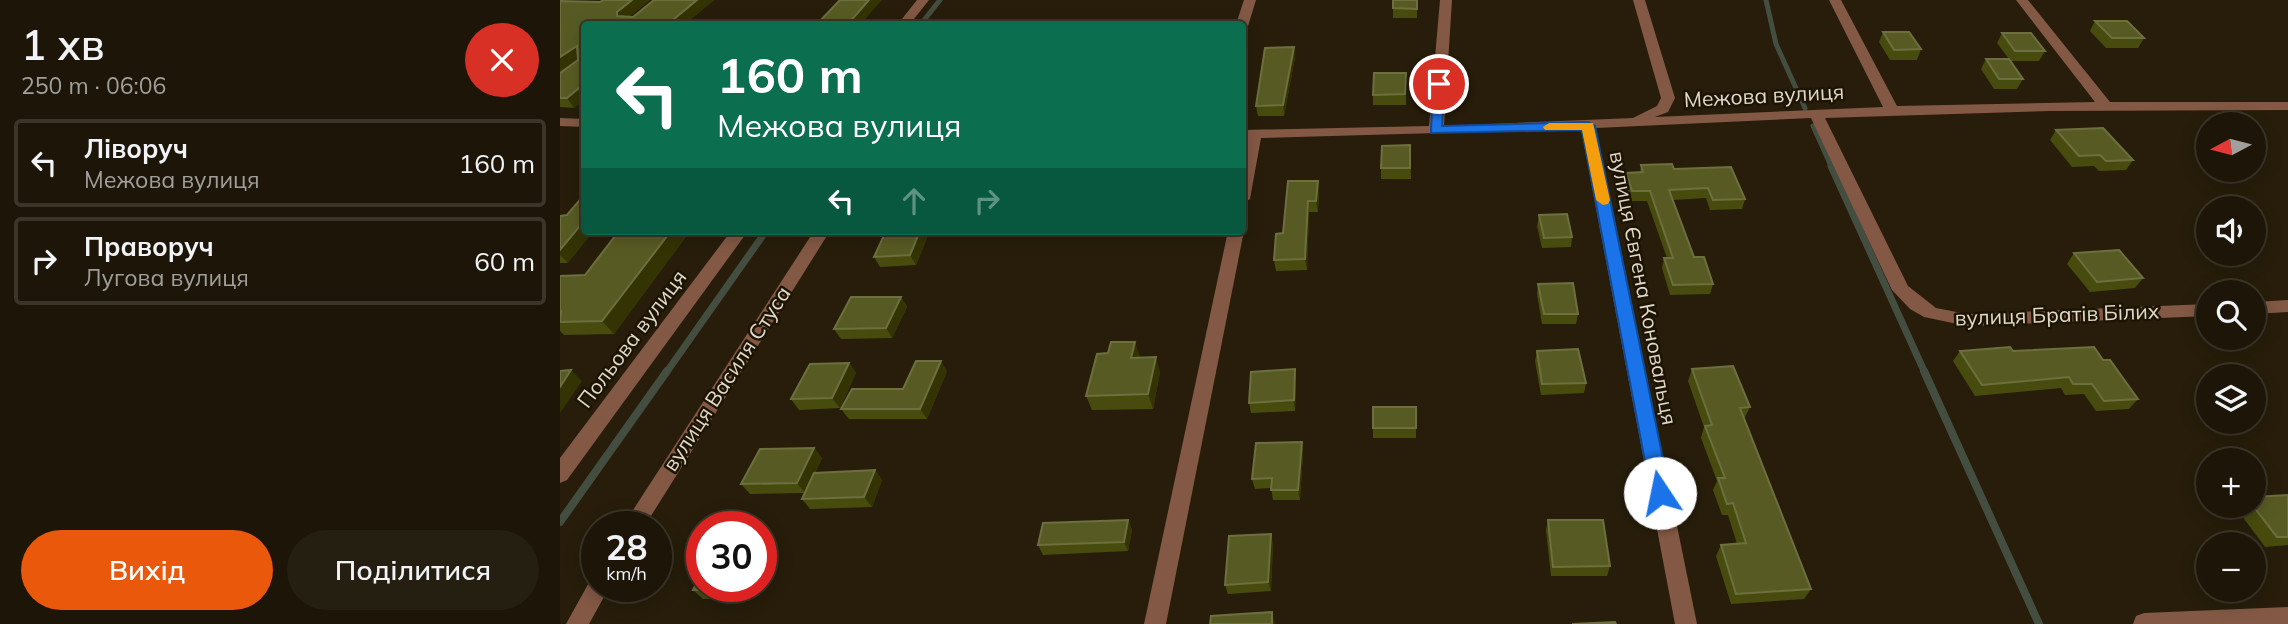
<!DOCTYPE html>
<html lang="uk">
<meta charset="utf-8">
<style>
body{margin:0;font-family:Mulish,sans-serif;background:#251f12;color:#f1f3f6;height:100vh;display:flex;flex-direction:column;font-size:26px;white-space:nowrap}
*{box-sizing:border-box;margin:0}
p{font-size:23px;color:#a09f9c}
.icon{flex:none;width:38px;height:38px;fill:none;stroke:currentColor;stroke-width:2;stroke-linecap:round;stroke-linejoin:round}
.map{position:relative;flex:1;overflow:hidden}
.details{display:flex;flex-direction:column;background:#1d1608;width:560px}
.details>*{flex:none}
.hud{position:absolute;left:21px;top:21px;width:665px;height:214px;border-radius:7px;box-shadow:0 4px 18px #0003,0 0 0 2px #3b3529;background:#0b6e4f;color:#fff;overflow:hidden}
.needle{width:46px;rotate:263deg}
.fabs{position:absolute;left:1636px;top:112px;display:grid;gap:14px}
.fabs a{display:grid;place-items:center;width:70px;height:70px;border-radius:50%;background:#1d1608;box-shadow:0 4px 18px #0003,0 0 0 2px #3b3529;font-size:35px}
.speed{position:absolute;left:21px;top:511px;display:flex;gap:14px;font-size:35px;font-weight:700;text-align:center}
.speed>*{display:grid;place-content:center;width:91px;height:91px;border-radius:50%;background:#1d1608;box-shadow:0 4px 18px #0003,0 0 0 2px #3b3529;line-height:1}
.speed small{font-size:18px;font-weight:400}
.speed .limit{border:10px solid #d22;background:#fff;color:#111}
.pin{position:absolute;display:grid;place-items:center;width:60px;height:60px;color:#fff;margin:-30px;border:4px solid #fff;border-radius:50%;box-shadow:0 2px 7px #0007}
.me{position:absolute;width:77px;margin:-38px;rotate:349deg;stroke-linejoin:round;filter:drop-shadow(0 0 5px #0008)}
.turn{display:flex;align-items:center;gap:24px;height:147px;padding:0 21px;font-size:32px}
.turn .icon{width:91px;height:91px;stroke-width:2.5}
.turn b{display:block;font-size:49px;line-height:60px}
.lanes{display:flex;align-items:center;height:66px;padding:0 21px;background:#0003;justify-content:center;gap:35px;direction:ltr}
.lanes .off{opacity:.35}
.round{display:grid;place-items:center;flex:none;width:74px;height:74px;border-radius:37px;background:#251f12}
.summary{display:flex;align-items:center;justify-content:space-between;height:119px;padding:0 21px}
h1{font-size:42px;font-weight:600;line-height:52px}
.action{display:flex;gap:14px;margin-top:auto;padding:14px 21px}
.action a{flex:1;height:80px;border-radius:42px;background:#ea580c;color:#fff;font-size:28px;font-weight:600;line-height:80px;text-align:center}
.action a+a{background:#251f12;color:#f1f3f6}
ul{padding:0;list-style:none}
li{display:flex;align-items:center;gap:21px;height:88px;margin:0 14px 10px;padding:0 7px;border:4px solid #3b3529;border-radius:7px}
li div{flex:1}
li b{display:block;font-size:26px}
li em{font-style:normal}
main{display:flex;flex:1;min-height:0}
.map>svg:first-child{display:block}
</style>
<main>
<section class="details">
<div class="summary"><div><h1>1 хв</h1><p>250 m · 06:06</p></div><a class="round" style="background:#d93025;color:#fff"><svg class="icon" aria-label="close" viewBox="0 0 24 24"><path d="M6 6l12 12M18 6L6 18"/></svg></a></div>
<ul>
<li><svg class="icon" aria-label="left" viewBox="0 0 24 24"><path d="M17 20v-9H6M10 6l-5 5 5 5"/></svg><div><b>Ліворуч</b><p>Межова вулиця</p></div><em>160 m</em></li>
<li><svg class="icon" aria-label="right" viewBox="0 0 24 24"><path d="M7 20v-9h11M14 6l5 5-5 5"/></svg><div><b>Праворуч</b><p>Лугова вулиця</p></div><em>60 m</em></li>
</ul>
<div class="action"><a>Вихід</a><a>Поділитися</a></div>
</section>
<div class="map">
<svg width="1728" height="624" viewBox="0 0 1728 624">
<rect width="100%" height="100%" fill="#271d0a"/>
<g fill="none" stroke-linecap="round" stroke-linejoin="round">
<!-- stream-far2 -->
<g stroke="#434e40" stroke-width="5">
<path d="M 1206,0 L 1216,44 L 1245,108"/>
<path d="M 361,24 L 380,0"/>
<path d="M 1253,126 L 1272,168"/>
</g>
<!-- stream-far1 -->
<g stroke="#434e40" stroke-width="7">
<path d="M 1271,166 L 1365,373"/>
<path d="M 106,373 L 206,231"/>
</g>
<!-- stream -->
<g stroke="#434e40" stroke-width="8">
<path d="M 1364,371 L 1479,624"/>
<path d="M 0,522 L 107,371"/>
</g>
<!-- minor -->
<g fill="#835945" fill-rule="evenodd">
<path d="M 357,0 L 369,0 L 350,24 L 338,24 Z"/>
<path d="M 684,0 L 696,0 L 688,26 L 682,30 L 682,24 L 676,24 Z"/>
<path d="M 880,0 L 892,0 L 884,126 L 1073,118 L 1097,106 L 1101,98 L 1073,0 L 1085,0 L 1115,98 L 1108,112 L 1095,117 L 1323,107 L 1269,0 L 1281,0 L 1337,106 L 1535,102 L 1456,0 L 1468,0 L 1550,102 L 1728,102 L 1728,110 L 1490,111 L 1265,118 L 1348,286 L 1376,308 L 1407,314 L 1648,304 L 1648,316 L 1407,326 L 1364,317 L 1350,309 L 1332,290 L 1251,118 L 1036,128 L 1137,624 L 1115,624 L 1021,129 L 701,138 L 690,199 L 682,204 L 682,159 L 687,138 L 682,138 L 682,130 L 869,126 Z"/>
<path d="M 0,118 L 24,119 L 24,127 L 0,126 Z"/>
<path d="M 682,228 L 684,231 L 606,624 L 584,624 L 668,231 L 682,231 Z"/>
<path d="M 171,231 L 188,231 L 7,480 L 0,483 L 0,458 Z"/>
<path d="M 254,231 L 270,231 L 84,527 L 62,527 Z"/>
<path d="M 1728,300 L 1728,312 L 1694,314 L 1694,302 Z"/>
<path d="M 37,577 L 37,586 L 50,586 L 29,624 L 6,624 L 31,579 Z"/>
<path d="M 1728,607 L 1728,624 L 1573,624 L 1576,616 L 1584,613 Z"/>
</g>
</g>
<!-- wall -->
<g fill="#474c0e">
<path d="M 44,0 L 90,0 L 70,16 L 73,17 L 94,0 L 154,0 L 125,24 L 24,24 L 24,100 L 14,108 L 0,107 L 0,73 L 18,60 L 18,59 L 0,71 L 0,1 L 40,2 Z"/>
<rect x="833" y="0" width="24" height="18"/>
<path d="M 1535,21 L 1584,38 L 1578,48 L 1546,48 L 1530,31 Z"/>
<path d="M 1323,32 L 1361,49 L 1357,60 L 1330,60 L 1319,42 Z"/>
<path d="M 1442,33 L 1485,51 L 1479,61 L 1450,61 L 1463,79 L 1457,89 L 1434,89 L 1421,69 L 1426,59 L 1449,59 L 1437,43 Z"/>
<path d="M 734,47 L 735,57 L 724,116 L 698,116 L 696,106 Z"/>
<path d="M 846,73 L 846,105 L 813,105 L 813,95 Z"/>
<path d="M 1496,130 L 1573,160 L 1566,170 L 1539,171 L 1534,166 L 1512,167 L 1490,140 Z"/>
<path d="M 850,145 L 851,179 L 821,179 L 821,168 Z"/>
<path d="M 1081,165 L 1114,169 L 1185,199 L 1182,209 L 1150,210 L 1146,198 L 1113,200 L 1134,257 L 1153,284 L 1150,294 L 1110,295 L 1102,268 L 1104,258 L 1107,258 L 1087,201 L 1070,201 L 1064,183 L 1066,173 L 1080,172 Z"/>
<path d="M 728,181 L 759,191 L 758,212 L 749,212 L 747,270 L 716,271 L 714,260 L 723,233 Z"/>
<path d="M 979,215 L 1012,237 L 1011,247 L 982,248 L 977,226 Z"/>
<path d="M 0,216 L 8,263 L 0,263 Z"/>
<path d="M 59,231 L 130,231 L 54,334 L 4,335 L 0,331 L 0,276 L 25,275 Z"/>
<path d="M 326,231 L 363,231 L 367,238 L 356,265 L 320,267 L 314,257 Z"/>
<path d="M 1514,253 L 1583,278 L 1575,288 L 1530,292 L 1507,264 Z"/>
<path d="M 978,284 L 1018,314 L 1016,324 L 982,324 L 977,294 Z"/>
<path d="M 341,297 L 347,307 L 332,338 L 281,339 L 274,329 Z"/>
<path d="M 977,351 L 1026,383 L 1024,393 L 981,395 L 975,361 Z"/>
<path d="M 1400,351 L 1453,351 L 1543,360 L 1578,399 L 1569,409 L 1536,411 L 1524,394 L 1505,395 L 1501,388 L 1415,396 L 1393,361 Z"/>
<path d="M 580,357 L 600,372 L 593,409 L 532,410 L 526,396 Z"/>
<path d="M 289,363 L 296,373 L 280,408 L 239,410 L 231,399 Z"/>
<path d="M 735,369 L 736,380 L 735,411 L 691,413 L 689,403 Z"/>
<path d="M 1132,369 L 1190,407 L 1184,419 L 1251,589 L 1244,599 L 1171,604 L 1156,556 L 1161,545 L 1177,544 L 1168,515 L 1162,515 L 1153,490 L 1157,481 L 1141,438 L 1144,427 L 1128,381 Z"/>
<path d="M 387,371 L 367,419 L 289,419 L 281,409 L 343,389 Z"/>
<path d="M 856,407 L 856,438 L 813,438 L 813,428 Z"/>
<path d="M 742,442 L 743,453 L 740,500 L 713,500 L 711,488 L 695,489 L 692,479 Z"/>
<path d="M 254,448 L 262,458 L 255,473 L 315,470 L 322,480 L 312,507 L 250,509 L 242,499 L 245,493 L 190,494 L 181,484 Z"/>
<path d="M 1728,495 L 1728,545 L 1705,547 L 1676,508 L 1678,506 L 1694,506 Z"/>
<path d="M 568,520 L 572,530 L 568,551 L 483,555 L 478,545 Z"/>
<path d="M 988,520 L 1050,566 L 1047,576 L 991,576 L 986,530 Z"/>
<path d="M 713,543 L 711,591 L 668,594 L 665,585 Z"/>
<path d="M 142,586 L 195,586 L 190,598 L 143,599 L 133,590 Z"/>
</g>
<!-- shaded-wall -->
<g fill="#333304">
<path d="M 72,0 L 90,0 L 63,22 L 57,16 L 57,12 Z"/>
<path d="M 137,0 L 154,0 L 125,24 L 108,24 Z"/>
<path d="M 309,0 L 322,0 L 301,24 L 288,24 Z"/>
<path d="M 17,46 L 24,55 L 0,71 L 0,57 Z"/>
<path d="M 734,47 L 735,57 L 724,116 L 723,105 Z"/>
<path d="M 24,84 L 24,100 L 14,108 L 7,98 Z"/>
<path d="M 758,181 L 759,191 L 758,212 L 756,201 Z"/>
<path d="M 748,201 L 749,212 L 747,270 L 745,259 Z"/>
<path d="M 24,221 L 24,231 L 34,231 L 8,263 L 0,255 L 0,250 Z"/>
<path d="M 111,231 L 130,231 L 54,334 L 42,321 Z"/>
<path d="M 360,231 L 363,231 L 367,238 L 356,265 L 350,255 Z"/>
<path d="M 341,297 L 347,307 L 332,338 L 326,328 Z"/>
<path d="M 575,342 L 580,357 L 576,373 L 571,358 Z"/>
<path d="M 596,357 L 600,372 L 593,409 L 588,394 Z"/>
<path d="M 381,361 L 387,371 L 367,419 L 360,409 Z"/>
<path d="M 289,363 L 296,373 L 280,408 L 272,398 Z"/>
<path d="M 735,369 L 736,380 L 735,411 L 734,400 Z"/>
<path d="M 11,370 L 22,381 L 0,413 L 0,387 Z"/>
<path d="M 742,442 L 743,453 L 740,500 L 738,490 Z"/>
<path d="M 254,448 L 262,458 L 245,493 L 237,483 Z"/>
<path d="M 315,470 L 322,480 L 312,507 L 304,497 Z"/>
<path d="M 568,520 L 572,530 L 568,551 L 564,542 Z"/>
<path d="M 711,534 L 713,543 L 711,591 L 708,582 Z"/>
<path d="M 202,542 L 212,552 L 201,574 L 201,544 Z"/>
<path d="M 181,586 L 195,586 L 190,598 L 180,589 Z"/>
<path d="M 712,612 L 715,624 L 712,624 Z"/>
</g>
<!-- building -->
<g fill="#575b23" stroke="#6c6f3e" stroke-width="2">
<path d="M 44,0 L 72,0 L 57,12 L 57,16 L 73,17 L 94,0 L 137,0 L 108,24 L 24,24 L 24,84 L 7,98 L 0,98 L 0,73 L 18,60 L 17,46 L 0,57 L 0,1 L 40,2 Z"/>
<path d="M 280,0 L 309,0 L 288,24 L 257,24 Z"/>
<path d="M 833,0 L 857,0 L 857,9 L 833,8 Z"/>
<path d="M 1535,21 L 1567,21 L 1584,38 L 1552,38 Z"/>
<path d="M 1323,32 L 1349,32 L 1361,49 L 1334,50 Z"/>
<path d="M 1442,33 L 1471,33 L 1485,51 L 1455,51 Z"/>
<path d="M 734,47 L 723,105 L 696,106 L 705,48 Z"/>
<path d="M 1426,59 L 1449,59 L 1463,79 L 1439,79 Z"/>
<path d="M 814,73 L 846,73 L 845,94 L 813,95 Z"/>
<path d="M 1543,128 L 1573,160 L 1546,161 L 1540,155 L 1519,156 L 1496,130 Z"/>
<path d="M 850,145 L 850,168 L 821,168 L 822,146 Z"/>
<path d="M 1112,164 L 1114,169 L 1171,167 L 1185,199 L 1153,200 L 1148,188 L 1109,190 L 1134,257 L 1144,257 L 1153,284 L 1113,285 L 1104,258 L 1113,258 L 1090,191 L 1072,191 L 1066,173 L 1083,172 L 1081,165 Z"/>
<path d="M 728,181 L 758,181 L 756,201 L 748,201 L 745,259 L 714,260 L 716,234 L 723,233 Z"/>
<path d="M 24,195 L 24,221 L 0,250 L 0,216 L 7,215 Z"/>
<path d="M 1007,214 L 1012,237 L 984,238 L 979,215 Z"/>
<path d="M 59,231 L 111,231 L 42,321 L 0,322 L 1,311 L 0,311 L 0,276 L 25,275 Z"/>
<path d="M 326,231 L 360,231 L 350,255 L 314,257 Z"/>
<path d="M 1559,250 L 1583,278 L 1537,282 L 1514,253 Z"/>
<path d="M 1013,283 L 1018,314 L 984,314 L 978,284 Z"/>
<path d="M 291,297 L 341,297 L 326,328 L 274,329 Z"/>
<path d="M 551,342 L 575,342 L 571,358 L 596,357 L 588,394 L 526,396 L 537,354 L 548,353 Z"/>
<path d="M 1450,347 L 1453,351 L 1534,347 L 1543,360 L 1550,360 L 1578,399 L 1544,401 L 1532,384 L 1513,384 L 1509,377 L 1422,385 L 1400,351 Z"/>
<path d="M 1018,349 L 1026,383 L 982,384 L 977,351 Z"/>
<path d="M 356,361 L 381,361 L 360,409 L 281,409 L 292,389 L 343,389 Z"/>
<path d="M 289,363 L 272,398 L 231,399 L 250,364 Z"/>
<path d="M 1173,366 L 1190,407 L 1180,408 L 1251,589 L 1176,594 L 1161,545 L 1186,543 L 1173,503 L 1167,504 L 1158,478 L 1165,478 L 1145,426 L 1152,425 L 1132,369 Z"/>
<path d="M 735,369 L 734,400 L 689,403 L 691,372 Z"/>
<path d="M 11,370 L 0,387 L 0,371 Z"/>
<rect x="813" y="407" width="43" height="21"/>
<path d="M 742,442 L 738,490 L 711,490 L 712,478 L 692,479 L 696,443 Z"/>
<path d="M 254,448 L 237,483 L 181,484 L 200,449 Z"/>
<path d="M 315,470 L 304,497 L 242,499 L 254,473 Z"/>
<path d="M 1728,495 L 1728,537 L 1717,537 L 1693,506 L 1694,506 L 1694,497 Z"/>
<path d="M 568,520 L 564,542 L 478,545 L 483,523 Z"/>
<path d="M 988,520 L 1043,520 L 1050,566 L 993,567 Z"/>
<path d="M 711,534 L 708,582 L 665,585 L 669,536 Z"/>
<path d="M 142,573 L 142,586 L 181,586 L 180,589 L 133,590 Z"/>
<path d="M 712,612 L 712,624 L 650,624 L 651,616 Z"/>
<path d="M 1055,622 L 1056,624 L 1012,624 Z"/>
</g>
<!-- route -->
<path fill="#1a73e8" stroke="#114b97" stroke-width="2" d="M 879,80 L 885,84 L 882,126 L 1028,122 L 1035,126 L 1110,493 L 1107,499 L 1094,499 L 1091,493 L 1022,130 L 871,133 L 873,84 Z"/>
<!-- slow -->
<path fill="#f59e0b" d="M 989,123 L 1033,123 L 1050,200 L 1048,204 L 1043,205 L 1036,200 L 1022,130 L 985,130 L 983,127 Z"/>
<g text-anchor="middle" stroke-width="5" stroke-linejoin="round" paint-order="stroke">
<!-- street labels -->
<g font-size="21" fill="#e0d9cd" stroke="#1e1403">
<text transform="translate(1204 96) rotate(-3)" y="7">Межова вулиця</text>
<text transform="translate(1083 288) rotate(79)" y="7">вулиця Євгена Коновальця</text>
<text transform="translate(1497 315) rotate(-2)" y="7">вулиця Братів Білих</text>
<text transform="translate(72 339) rotate(-53)" y="7">Польова вулиця</text>
<text transform="translate(167 379) rotate(-57)" y="7">вулиця Василя Стуса</text>
</g>
</g>
</svg>
<div class="fabs">
<a><svg class="needle" viewBox="-14 -14 28 28"><path d="M0-13l5 13h-10z" fill="#e53935"/><path d="M0 13l5-13h-10z" fill="#a09f9c"/></svg></a>
<a><svg class="icon" aria-label="sound" viewBox="0 0 24 24"><path d="M4 9h4l5-4v14l-5-4H4zM17 9q2 3 0 6"/></svg></a>
<a><svg class="icon" aria-label="search" viewBox="0 0 24 24"><circle cx="10" cy="10" r="6"/><path d="M15 15l6 6"/></svg></a>
<a><svg class="icon" aria-label="layers" viewBox="0 0 24 24"><path d="M12 4l9 5-9 5-9-5zM3 14l9 5 9-5"/></svg></a>
<a>+</a>
<a>−</a>
</div>
<div class="speed"><div>28<small>km/h</small></div><div class="limit">30</div></div>
<div class="pin" style="left:879px;top:84px;background:#d93025"><svg class="icon" aria-label="arrive" viewBox="0 0 24 24"><path d="M6 21V4h12l-3 4 3 4H6"/></svg></div>
<svg class="me" style="left:1100px;top:493px" viewBox="-20 -20 40 40"><circle r="19" fill="#fff"/><path d="M0-13L10 11 0 6-10 11z" fill="#1a73e8"/></svg>
<div class="hud">
<div class="turn"><svg class="icon" aria-label="left" viewBox="0 0 24 24"><path d="M17 20v-9H6M10 6l-5 5 5 5"/></svg><div><b>160 m</b>Межова вулиця</div></div>
<div class="lanes"><svg class="icon" aria-label="left" viewBox="0 0 24 24"><path d="M17 20v-9H6M10 6l-5 5 5 5"/></svg><svg class="icon off" aria-label="ahead" viewBox="0 0 24 24"><path d="M12 20V5M6 11l6-6 6 6"/></svg><svg class="icon off" aria-label="right" viewBox="0 0 24 24"><path d="M7 20v-9h11M14 6l5 5-5 5"/></svg></div>
</div>
</div>
</main>
